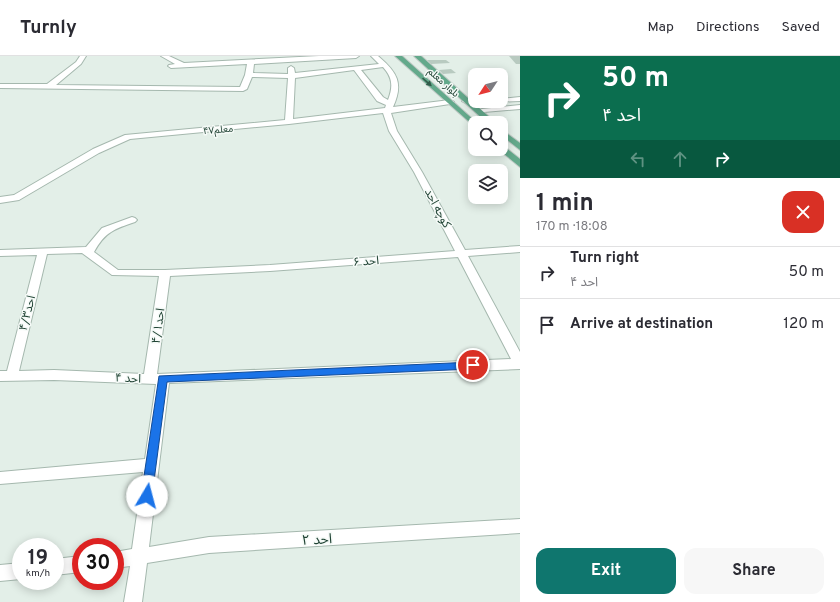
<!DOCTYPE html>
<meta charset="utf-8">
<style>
body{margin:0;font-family:Overpass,"Noto Sans Arabic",sans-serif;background:#f7f7f7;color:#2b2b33;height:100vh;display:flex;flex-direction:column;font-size:15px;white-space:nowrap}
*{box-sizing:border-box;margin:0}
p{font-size:13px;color:#7c7c81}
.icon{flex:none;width:22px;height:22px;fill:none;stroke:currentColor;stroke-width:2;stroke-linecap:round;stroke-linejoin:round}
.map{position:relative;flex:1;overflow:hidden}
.side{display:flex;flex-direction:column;background:#fff;width:320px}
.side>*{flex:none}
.top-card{background:#0b6e4f;color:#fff;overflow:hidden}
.needle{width:26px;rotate:234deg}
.tools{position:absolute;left:468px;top:12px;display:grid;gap:8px}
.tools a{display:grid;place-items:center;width:40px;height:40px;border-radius:8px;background:#fff;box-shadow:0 2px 10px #0003;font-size:20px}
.speed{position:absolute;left:12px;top:482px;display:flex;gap:8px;font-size:20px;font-weight:700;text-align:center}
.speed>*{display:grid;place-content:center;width:52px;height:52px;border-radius:50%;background:#fff;box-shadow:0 2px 10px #0003;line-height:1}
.speed small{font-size:10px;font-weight:400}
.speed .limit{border:6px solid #d22;background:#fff;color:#111}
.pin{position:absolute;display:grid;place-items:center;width:34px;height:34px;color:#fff;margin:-17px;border:2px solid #fff;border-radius:50%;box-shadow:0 1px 4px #0007}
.me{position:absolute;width:44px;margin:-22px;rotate:8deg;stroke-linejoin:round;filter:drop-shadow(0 0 3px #0008)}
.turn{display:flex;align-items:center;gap:14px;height:84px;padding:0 16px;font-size:18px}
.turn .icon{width:52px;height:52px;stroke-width:2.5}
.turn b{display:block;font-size:28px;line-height:34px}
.lanes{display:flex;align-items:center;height:38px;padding:0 16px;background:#0003;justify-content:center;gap:20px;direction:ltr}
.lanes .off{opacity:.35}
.round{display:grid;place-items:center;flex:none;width:42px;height:42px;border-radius:12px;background:#f7f7f7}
.overview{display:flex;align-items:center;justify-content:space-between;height:68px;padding:0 16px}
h1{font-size:24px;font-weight:700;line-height:30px}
.cta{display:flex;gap:8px;margin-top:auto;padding:8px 16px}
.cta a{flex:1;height:46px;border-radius:12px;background:#0f766e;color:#fff;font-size:16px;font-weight:700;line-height:46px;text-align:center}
.cta a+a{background:#f7f7f7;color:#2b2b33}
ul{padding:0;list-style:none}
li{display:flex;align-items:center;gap:12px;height:52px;padding:0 16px;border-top:1px solid #e1e1e2}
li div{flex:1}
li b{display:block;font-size:15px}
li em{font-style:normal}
header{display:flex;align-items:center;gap:24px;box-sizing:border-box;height:56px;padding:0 20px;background:#fff;border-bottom:1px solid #e1e1e2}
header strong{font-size:19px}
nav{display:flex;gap:22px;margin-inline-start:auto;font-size:14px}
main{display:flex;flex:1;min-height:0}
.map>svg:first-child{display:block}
</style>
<header>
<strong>Turnly</strong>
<nav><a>Map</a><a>Directions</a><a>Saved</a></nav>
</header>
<main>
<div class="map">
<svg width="520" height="546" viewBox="0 0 520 546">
<rect width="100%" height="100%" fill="#e3efe8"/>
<!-- building -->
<g fill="#b8cac0">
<path d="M 509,0 L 520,0 L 520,8 L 516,8 Z"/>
<path d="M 427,4 L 446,4 L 450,7 L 431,8 Z"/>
<path d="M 451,13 L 456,17 L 443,18 L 439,14 Z"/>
</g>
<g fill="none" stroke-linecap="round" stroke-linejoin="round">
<defs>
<path id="lane" d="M 520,49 L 520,53 L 484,56 L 481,60 L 478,58 L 480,54 L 482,53 Z"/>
<g id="street">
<path d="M 80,0 L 86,0 L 81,8 L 56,29 L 240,31 L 245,19 L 247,8 L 171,12 L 168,10 L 169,9 L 175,8 L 161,0 L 169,0 L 184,7 L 319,0 L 359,0 L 356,2 L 254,8 L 253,17 L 288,18 L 288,12 L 291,10 L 294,12 L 295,17 L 379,8 L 371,0 L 378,0 C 397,16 404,27 393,51 L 450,44 L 454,46 L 450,48 L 391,57 L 397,75 L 422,116 L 465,194 L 520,190 L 520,196 L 468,200 L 520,296 L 520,313 L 169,327 L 149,491 L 209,481 L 520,463 L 520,477 L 209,497 L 147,507 L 142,546 L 124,546 L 130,510 L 115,512 L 115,496 L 132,493 L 143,416 L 0,428 L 0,416 L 145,403 L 156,328 L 54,324 L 0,325 L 0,315 L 7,315 L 37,199 L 0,200 L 0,194 L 86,191 L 102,172 L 132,161 L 135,162 L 137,164 L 135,166 C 114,173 105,176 94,196 L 118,214 L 165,214 L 270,209 L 455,195 L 414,116 L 389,75 L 383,57 L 289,68 L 130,83 L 99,97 L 19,144 L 0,147 L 0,141 L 14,139 L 93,93 L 125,79 L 285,64 L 288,22 L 252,21 L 247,33 L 243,35 L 0,32 L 0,28 L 47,28 L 76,6 ZM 383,11 C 393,22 393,31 388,44 L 383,41 L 361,14 ZM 354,14 L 377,45 L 386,49 L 385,52 L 293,63 L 295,22 ZM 82,197 L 112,219 L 159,220 L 144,318 L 54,314 L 19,315 L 47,198 ZM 458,201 L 511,303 L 157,318 L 170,220 L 270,215 Z"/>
<path d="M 520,41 L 520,45 L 466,47 L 462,45 L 466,43 L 475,43 L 475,45 L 501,45 L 501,43 Z"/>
<path d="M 81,500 L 81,516 L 55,519 L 55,503 Z"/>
<path d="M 21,507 L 21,523 L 0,525 L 0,509 Z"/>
</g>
<g id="primary">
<path d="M 395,0 L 402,0 L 477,67 L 475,67 L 475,71 Z"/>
<path d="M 414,0 L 421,0 L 496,67 L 487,67 Z"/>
<path d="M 501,73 L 520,87 L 520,94 L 501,79 Z"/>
<path d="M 501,88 L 520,103 L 520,111 L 498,93 L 501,93 Z"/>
</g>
</defs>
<!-- lane casing -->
<use href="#lane" stroke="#a5b8ae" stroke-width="2"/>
<!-- street casing -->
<use href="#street" stroke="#a5b8ae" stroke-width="2"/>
<!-- primary casing -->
<use href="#primary" stroke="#c1cac6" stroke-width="2"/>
<!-- lane -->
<use href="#lane" fill="#fff" fill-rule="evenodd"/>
<!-- street -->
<use href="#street" fill="#fff" fill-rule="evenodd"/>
<!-- primary -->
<use href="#primary" fill="#63a98b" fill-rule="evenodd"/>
</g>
<!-- one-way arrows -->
<defs><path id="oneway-solid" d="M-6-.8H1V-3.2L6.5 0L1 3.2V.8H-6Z"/></defs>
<use fill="#315c4a" href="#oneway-solid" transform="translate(427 26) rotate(42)"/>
<!-- route -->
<path fill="#1a73e8" stroke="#114b97" d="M 473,306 L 478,309 L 473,313 L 167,326 L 152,440 L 151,444 L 147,445 L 143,444 L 141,440 L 159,320 Z"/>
<g text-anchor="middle" stroke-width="3" stroke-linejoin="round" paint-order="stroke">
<!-- far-street labels -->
<g font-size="10" fill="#204334" stroke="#f5faf7">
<text transform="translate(444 26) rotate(42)" y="4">بلوار معلم</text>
<text transform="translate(218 73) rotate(-5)" y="4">معلم۴۷</text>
</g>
<!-- street labels -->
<g font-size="12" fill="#204334" stroke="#f5faf7">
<text transform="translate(438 152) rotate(62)" y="4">کوچه احد</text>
<text transform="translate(366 205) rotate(-4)" y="4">احد ۶</text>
<text transform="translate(27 257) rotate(-76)" y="4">احد۴/۳</text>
<text transform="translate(158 270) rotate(-82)" y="4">احد۴/۱</text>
<text transform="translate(128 322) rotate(3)" y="4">احد ۴</text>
</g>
<!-- near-street labels -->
<g font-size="14" fill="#204334" stroke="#f5faf7">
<text transform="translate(317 483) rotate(-3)" y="5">احد ۲</text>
</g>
</g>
</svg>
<div class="tools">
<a><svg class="needle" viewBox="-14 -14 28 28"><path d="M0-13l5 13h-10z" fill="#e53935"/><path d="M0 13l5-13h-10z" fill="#7c7c81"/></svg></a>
<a><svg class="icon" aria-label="search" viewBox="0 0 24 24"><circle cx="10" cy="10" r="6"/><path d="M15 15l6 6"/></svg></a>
<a><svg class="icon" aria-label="layers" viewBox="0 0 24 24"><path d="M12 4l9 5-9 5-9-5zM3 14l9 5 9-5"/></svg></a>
</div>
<div class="speed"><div>19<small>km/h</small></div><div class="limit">30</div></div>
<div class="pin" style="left:473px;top:309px;background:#d93025"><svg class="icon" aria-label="arrive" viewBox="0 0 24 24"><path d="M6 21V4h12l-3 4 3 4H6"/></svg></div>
<svg class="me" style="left:147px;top:440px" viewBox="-20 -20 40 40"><circle r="19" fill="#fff"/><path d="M0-13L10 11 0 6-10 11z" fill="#1a73e8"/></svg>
</div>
<section class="side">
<div class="top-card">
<div class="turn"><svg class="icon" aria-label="right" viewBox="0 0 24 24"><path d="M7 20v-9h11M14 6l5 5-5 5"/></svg><div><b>50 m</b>احد ۴</div></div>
<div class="lanes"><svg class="icon off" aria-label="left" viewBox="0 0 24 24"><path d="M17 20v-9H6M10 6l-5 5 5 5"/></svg><svg class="icon off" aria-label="ahead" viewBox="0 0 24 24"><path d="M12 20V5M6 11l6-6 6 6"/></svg><svg class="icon" aria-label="right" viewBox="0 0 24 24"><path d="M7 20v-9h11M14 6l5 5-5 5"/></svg></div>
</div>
<div class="overview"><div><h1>1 min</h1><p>170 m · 18:08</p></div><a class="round" style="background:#d93025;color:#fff"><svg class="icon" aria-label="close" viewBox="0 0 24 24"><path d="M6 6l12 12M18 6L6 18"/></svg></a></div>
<ul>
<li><svg class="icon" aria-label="right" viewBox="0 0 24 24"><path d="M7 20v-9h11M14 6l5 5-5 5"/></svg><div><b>Turn right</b><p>احد ۴</p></div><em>50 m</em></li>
<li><svg class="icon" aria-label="arrive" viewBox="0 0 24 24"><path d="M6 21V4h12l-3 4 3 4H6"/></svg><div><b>Arrive at destination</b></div><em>120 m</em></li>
</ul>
<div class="cta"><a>Exit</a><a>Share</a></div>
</section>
</main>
